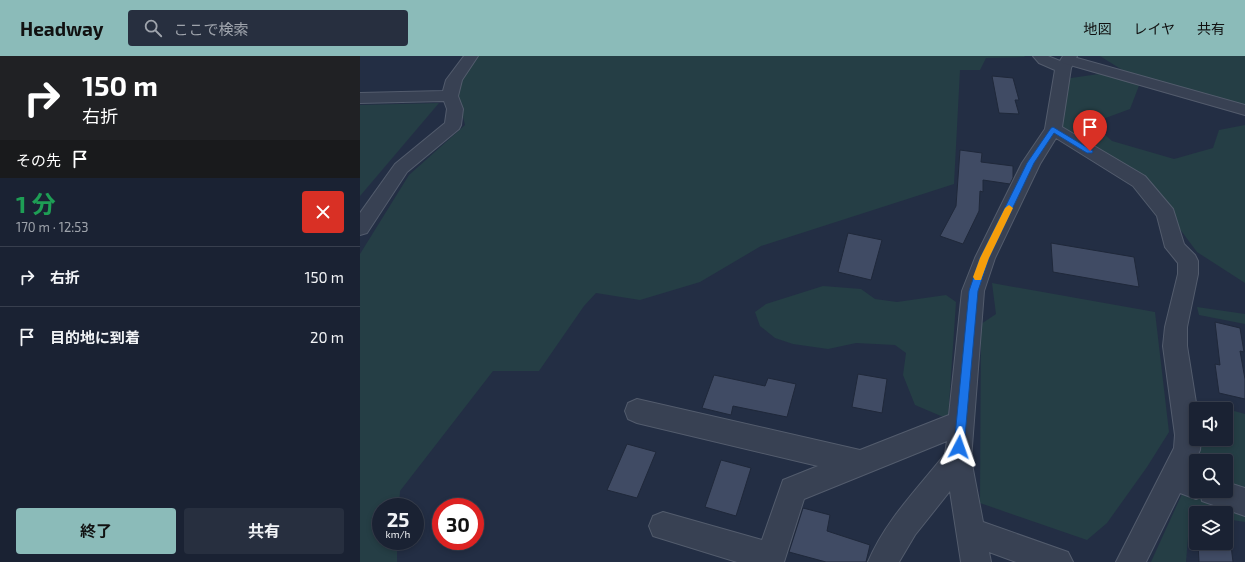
<!DOCTYPE html>
<html lang="ja">
<meta charset="utf-8">
<style>
body{margin:0;font-family:"Exo 2","Noto Sans JP",sans-serif;background:#272f3f;color:#f1f3f6;height:100vh;display:flex;flex-direction:column;font-size:15px;white-space:nowrap}
*{box-sizing:border-box;margin:0}
p{font-size:13px;color:#9fa4ac}
.icon{flex:none;width:22px;height:22px;fill:none;stroke:currentColor;stroke-width:2;stroke-linecap:round;stroke-linejoin:round}
.map{position:relative;flex:1;overflow:hidden}
.drawer{display:flex;flex-direction:column;background:#1a2233;width:360px}
.drawer>*{flex:none}
.banner{background:#202124;color:#fff;overflow:hidden}
.fabs{position:absolute;left:829px;top:346px;display:grid;gap:8px}
.fabs a{display:grid;place-items:center;width:44px;height:44px;border-radius:4px;background:#1a2233;box-shadow:0 2px 6px #0003,0 0 0 1px #383f4e;font-size:20px}
.speed{position:absolute;left:12px;top:442px;display:flex;gap:8px;font-size:20px;font-weight:700;text-align:center}
.speed>*{display:grid;place-content:center;width:52px;height:52px;border-radius:50%;background:#1a2233;box-shadow:0 2px 6px #0003,0 0 0 1px #383f4e;line-height:1}
.speed small{font-size:10px;font-weight:400}
.speed .limit{border:6px solid #d22;background:#fff;color:#111}
.pin{position:absolute;display:grid;place-items:center;width:34px;height:34px;color:#fff;margin:-41px -17px;border-radius:50% 50% 50% 0;rotate:-45deg;box-shadow:0 0 4px #0007}
.pin .icon{rotate:45deg}
.me{position:absolute;width:44px;margin:-22px;rotate:4deg;stroke-linejoin:round;filter:drop-shadow(0 0 3px #0008)}
.turn{display:flex;align-items:center;gap:14px;height:84px;padding:0 16px;font-size:18px}
.turn .icon{width:52px;height:52px;stroke-width:2.5}
.turn b{display:block;font-size:28px;line-height:34px}
.then{display:flex;align-items:center;height:38px;padding:0 16px;background:#0003;gap:8px;font-size:15px}
.round{display:grid;place-items:center;flex:none;width:42px;height:42px;border-radius:4px;background:#272f3f}
.overview{display:flex;align-items:center;justify-content:space-between;height:68px;padding:0 16px}
h1{font-size:24px;font-weight:700;line-height:30px;color:#1e9e55}
.action{display:flex;gap:8px;margin-top:auto;padding:8px 16px}
.action a{flex:1;height:46px;border-radius:4px;background:#8bbbb9;color:#111;font-size:16px;font-weight:700;line-height:46px;text-align:center}
.action a+a{background:#272f3f;color:#f1f3f6}
ul{padding:0;list-style:none}
li{display:flex;align-items:center;gap:12px;height:60px;padding:0 16px;border-top:1px solid #383f4e}
li div{flex:1}
li b{display:block;font-size:15px}
li em{font-style:normal}
header{display:flex;align-items:center;gap:24px;box-sizing:border-box;height:56px;padding:0 20px;background:#8bbbb9;color:#111}
header strong{font-size:19px}
nav{display:flex;gap:22px;margin-inline-start:auto;font-size:14px}
.search{width:280px;height:36px;background:#272f3f;display:flex;align-items:center;gap:10px;box-sizing:border-box;padding:0 14px;border-radius:4px;color:#9fa4ac;font-size:15px}
main{display:flex;flex:1;min-height:0}
.map>svg:first-child{display:block}
</style>
<header>
<strong>Headway</strong>
<div class="search"><svg class="icon" aria-label="search" viewBox="0 0 24 24"><circle cx="10" cy="10" r="6"/><path d="M15 15l6 6"/></svg>ここで検索</div>
<nav><a>地図</a><a>レイヤ</a><a>共有</a></nav>
</header>
<main>
<section class="drawer">
<div class="banner">
<div class="turn"><svg class="icon" aria-label="right" viewBox="0 0 24 24"><path d="M7 20v-9h11M14 6l5 5-5 5"/></svg><div><b>150 m</b>右折</div></div>
<div class="then">その先<svg class="icon" aria-label="arrive" viewBox="0 0 24 24"><path d="M6 21V4h12l-3 4 3 4H6"/></svg></div>
</div>
<div class="overview"><div><h1>1 分</h1><p>170 m · 12:53</p></div><a class="round" style="background:#d93025;color:#fff"><svg class="icon" aria-label="close" viewBox="0 0 24 24"><path d="M6 6l12 12M18 6L6 18"/></svg></a></div>
<ul>
<li><svg class="icon" aria-label="right" viewBox="0 0 24 24"><path d="M7 20v-9h11M14 6l5 5-5 5"/></svg><div><b>右折</b></div><em>150 m</em></li>
<li><svg class="icon" aria-label="arrive" viewBox="0 0 24 24"><path d="M6 21V4h12l-3 4 3 4H6"/></svg><div><b>目的地に到着</b></div><em>20 m</em></li>
</ul>
<div class="action"><a>終了</a><a>共有</a></div>
</section>
<div class="map">
<svg width="885" height="506" viewBox="0 0 885 506">
<rect width="100%" height="100%" fill="#232e44"/>
<!-- green -->
<g fill="#253e45" fill-rule="evenodd">
<path d="M 117,0 L 664,0 L 665,1 L 626,2 L 620,14 L 600,14 L 594,128 L 401,190 L 340,226 L 280,244 L 236,237 L 224,250 L 179,315 L 133,315 L 40,435 L 39,451 L 21,451 L 21,485 L 37,485 L 37,506 L 0,506 L 0,198 L 49,119 L 105,69 L 98,40 L 100,27 Z"/>
<path d="M 740,0 L 885,0 L 885,54 L 764,15 Z"/>
<path d="M 739,18 L 780,27 L 770,53 L 732,67 L 752,85 L 814,103 L 853,92 L 859,74 L 885,69 L 885,227 L 837,196 L 784,125 L 697,73 L 704,23 Z"/>
<path d="M 79,47 L 0,140 L 0,49 Z"/>
<path d="M 632,227 L 795,256 L 809,376 L 787,411 L 747,467 L 727,484 L 620,447 L 621,268 L 636,258 Z"/>
<path d="M 463,230 L 501,233 L 515,243 L 537,246 L 586,239 L 596,246 L 588,363 L 555,349 L 543,319 L 546,297 L 535,289 L 496,287 L 468,293 L 433,288 L 415,282 L 400,270 L 395,256 L 406,248 Z"/>
<path d="M 837,251 L 885,258 L 885,268 L 839,259 Z"/>
<path d="M 842,346 L 885,358 L 885,466 L 866,463 L 866,457 L 830,457 L 826,506 L 791,506 L 836,407 L 836,435 L 866,435 L 866,405 L 836,405 L 832,349 ZM 836,353 L 866,353 L 866,383 L 836,383 Z"/>
</g>
<!-- building -->
<g fill="#404b64" stroke="#1f283a">
<path d="M 632,20 L 653,22 L 659,44 L 655,44 L 659,58 L 639,57 Z"/>
<path d="M 600,94 L 622,97 L 621,106 L 653,110 L 653,122 L 650,128 L 623,124 L 623,136 L 620,135 L 619,155 L 603,188 L 580,180 L 596,150 Z"/>
<path d="M 488,177 L 522,184 L 511,224 L 478,216 Z"/>
<path d="M 691,187 L 774,201 L 779,231 L 693,216 Z"/>
<path d="M 855,266 L 880,272 L 884,296 L 880,295 L 885,323 L 885,343 L 859,337 L 855,308 L 860,309 Z"/>
<path d="M 498,318 L 527,323 L 522,357 L 492,351 Z"/>
<path d="M 354,319 L 405,330 L 408,322 L 436,328 L 427,361 L 373,350 L 371,359 L 342,352 Z"/>
<path d="M 267,388 L 296,396 L 277,442 L 247,434 Z"/>
<path d="M 361,404 L 391,412 L 376,460 L 345,451 Z"/>
<path d="M 443,452 L 470,459 L 467,475 L 510,489 L 506,506 L 466,506 L 429,496 Z"/>
<path d="M 866,465 L 868,465 L 873,506 L 839,506 L 838,487 L 866,487 Z"/>
</g>
<g fill="none" stroke-linecap="round" stroke-linejoin="round">
<defs>
<g id="minor">
<path d="M 104,0 L 118,0 L 102,24 L 98,40 L 103,53 L 101,69 L 99,73 L 47,116 L 7,177 L 0,179 L 0,157 L 35,108 L 85,67 L 87,53 L 84,45 L 0,47 L 0,37 L 83,35 L 86,24 Z"/>
<path d="M 673,0 L 688,0 L 700,5 L 703,0 L 717,0 L 711,12 L 702,71 L 785,120 L 813,153 L 824,188 L 835,199 L 838,205 L 838,218 L 827,271 L 827,290 L 837,353 L 836,383 L 841,383 L 840,394 L 831,414 L 836,415 L 836,435 L 866,435 L 866,426 L 885,432 L 885,460 L 842,445 L 841,441 L 836,443 L 820,437 L 786,506 L 756,506 L 814,392 L 815,379 L 803,290 L 805,271 L 818,218 L 818,207 L 805,191 L 797,160 L 773,130 L 696,82 L 680,108 L 635,202 L 624,235 L 611,403 L 623,466 L 708,496 L 713,506 L 656,506 L 629,496 L 631,506 L 601,506 L 590,435 L 555,479 L 539,506 L 508,506 C 525,465 558,432 585,398 L 587,385 L 444,443 L 424,506 L 377,506 L 293,480 L 289,470 L 293,460 L 303,456 L 402,484 L 423,424 L 458,410 L 277,367 L 268,363 L 265,355 L 268,347 L 277,343 L 500,394 L 589,359 L 602,235 L 615,202 L 662,107 L 685,73 L 695,14 L 679,7 Z"/>
</g>
<path id="tertiary" d="M 710,0 L 885,49 L 885,59 L 703,7 L 701,4 L 703,1 Z"/>
</defs>
<!-- minor casing -->
<use href="#minor" stroke="#535c6d" stroke-width="2"/>
<!-- tertiary casing -->
<use href="#tertiary" stroke="#535c6d" stroke-width="2"/>
<!-- minor -->
<use href="#minor" fill="#384153" fill-rule="evenodd"/>
<!-- tertiary -->
<use href="#tertiary" fill="#384153" fill-rule="evenodd"/>
</g>
<!-- route -->
<path fill="#1a73e8" stroke="#114b97" d="M 693,71 L 733,95 L 732,97 L 727,97 L 694,77 L 674,107 L 629,202 L 618,235 L 604,391 L 603,395 L 599,397 L 595,395 L 594,391 L 609,235 L 620,202 L 667,107 L 691,72 Z"/>
<!-- slow -->
<path fill="#f59e0b" d="M 649,149 L 653,152 L 629,202 L 622,221 L 621,224 L 615,224 L 613,221 L 620,202 L 645,152 Z"/>
</svg>
<div class="fabs">
<a><svg class="icon" aria-label="sound" viewBox="0 0 24 24"><path d="M4 9h4l5-4v14l-5-4H4zM17 9q2 3 0 6"/></svg></a>
<a><svg class="icon" aria-label="search" viewBox="0 0 24 24"><circle cx="10" cy="10" r="6"/><path d="M15 15l6 6"/></svg></a>
<a><svg class="icon" aria-label="layers" viewBox="0 0 24 24"><path d="M12 4l9 5-9 5-9-5zM3 14l9 5 9-5"/></svg></a>
</div>
<div class="speed"><div>25<small>km/h</small></div><div class="limit">30</div></div>
<div class="pin" style="left:730px;top:95px;background:#d93025"><svg class="icon" aria-label="arrive" viewBox="0 0 24 24"><path d="M6 21V4h12l-3 4 3 4H6"/></svg></div>
<svg class="me" style="left:599px;top:391px" viewBox="-20 -20 40 40"><path d="M0-17L14 15 0 8-14 15z" fill="#1a73e8" stroke="#fff" stroke-width="4"/></svg>
</div>
</main>
